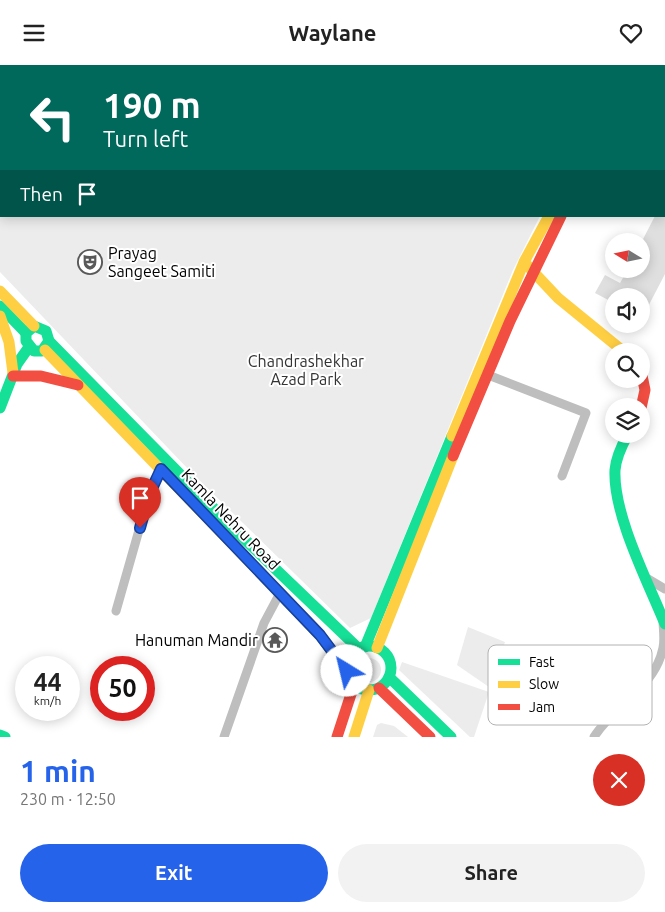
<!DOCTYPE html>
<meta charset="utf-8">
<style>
body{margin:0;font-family:Ubuntu,sans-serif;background:#f2f2f2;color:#222;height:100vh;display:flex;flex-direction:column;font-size:19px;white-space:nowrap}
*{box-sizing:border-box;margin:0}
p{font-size:16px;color:#767676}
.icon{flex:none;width:28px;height:28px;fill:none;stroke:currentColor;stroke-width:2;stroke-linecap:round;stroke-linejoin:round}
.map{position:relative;height:672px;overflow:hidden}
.drawer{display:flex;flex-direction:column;background:#fff;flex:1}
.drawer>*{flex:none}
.top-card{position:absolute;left:0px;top:0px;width:665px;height:152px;box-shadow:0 2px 12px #0003;background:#00695c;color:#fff;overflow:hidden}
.needle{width:32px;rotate:280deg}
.fabs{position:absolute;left:605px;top:168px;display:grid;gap:10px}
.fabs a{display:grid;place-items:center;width:45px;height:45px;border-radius:50%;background:#fff;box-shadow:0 2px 12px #0003;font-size:25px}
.speed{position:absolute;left:15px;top:591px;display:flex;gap:10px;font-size:25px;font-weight:700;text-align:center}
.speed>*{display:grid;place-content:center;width:65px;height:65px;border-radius:50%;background:#fff;box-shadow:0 2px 12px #0003;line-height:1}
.speed small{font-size:12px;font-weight:400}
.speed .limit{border:8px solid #d22;background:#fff;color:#111}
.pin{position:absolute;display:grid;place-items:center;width:42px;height:42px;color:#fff;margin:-51px -21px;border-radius:50% 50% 50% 0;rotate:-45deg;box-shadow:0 0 5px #0007}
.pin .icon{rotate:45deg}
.me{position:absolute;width:55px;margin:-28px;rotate:324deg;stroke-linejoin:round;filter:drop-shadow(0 0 4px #0008)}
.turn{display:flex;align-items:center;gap:18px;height:105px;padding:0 20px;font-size:22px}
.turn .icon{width:65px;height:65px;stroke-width:2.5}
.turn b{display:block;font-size:35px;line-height:42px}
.then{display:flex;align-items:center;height:48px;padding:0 20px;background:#0003;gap:10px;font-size:19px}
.round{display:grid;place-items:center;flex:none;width:52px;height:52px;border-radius:26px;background:#f2f2f2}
.headline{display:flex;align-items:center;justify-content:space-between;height:85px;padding:0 20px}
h1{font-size:30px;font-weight:700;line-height:38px;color:#2563eb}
.cta{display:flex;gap:10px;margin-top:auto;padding:10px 20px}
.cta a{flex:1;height:58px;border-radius:30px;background:#2563eb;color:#fff;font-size:20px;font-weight:700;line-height:58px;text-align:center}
.cta a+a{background:#f2f2f2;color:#222}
header{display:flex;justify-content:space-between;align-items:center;height:65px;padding:0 20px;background:#fff;font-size:22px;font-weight:700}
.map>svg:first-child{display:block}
</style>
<header><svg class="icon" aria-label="menu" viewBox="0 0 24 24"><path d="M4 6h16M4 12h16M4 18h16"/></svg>Waylane<svg class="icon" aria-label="heart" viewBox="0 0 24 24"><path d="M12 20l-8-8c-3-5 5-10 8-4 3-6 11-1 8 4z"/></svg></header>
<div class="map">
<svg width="665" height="672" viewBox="0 0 665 672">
<rect width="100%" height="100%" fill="#fff"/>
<!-- green -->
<g fill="#ececec">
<path d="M 0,0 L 615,0 L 1,1 L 1,151 L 540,151 L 513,205 L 371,553 L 350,563 L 189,405 L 0,207 Z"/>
<path d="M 468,562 L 505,577 L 489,622 L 457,600 Z"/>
<circle cx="369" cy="605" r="12"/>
<path d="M 402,597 L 489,627 L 474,672 L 470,672 L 399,605 Z"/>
<path d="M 381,658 L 394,661 L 408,672 L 373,672 L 377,660 Z"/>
</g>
<!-- building -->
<path fill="#dfdfdf" d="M 655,151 L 665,151 L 665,209 L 641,255 L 641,231 L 614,231 L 614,238 L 595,228 L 605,210 L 620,218 L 628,204 L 641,204 L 641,178 Z"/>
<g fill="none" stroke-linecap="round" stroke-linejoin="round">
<!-- street -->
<g stroke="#bebebe" stroke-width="9">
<path d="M 483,308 L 586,348 L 562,411"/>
<path d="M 648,514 L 665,524"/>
<path d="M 116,546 L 149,430 L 161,404"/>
<path d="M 224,672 L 264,558 L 280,528"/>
<path d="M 594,672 C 614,640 655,623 663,583 C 665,574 663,564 663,555"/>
</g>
<!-- fast -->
<g stroke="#16e098" stroke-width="11">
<path d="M 0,241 L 26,268"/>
<path d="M 34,261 L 46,266 L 49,276 L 42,286 L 34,286 L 26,276 L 26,268 Z"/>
<path d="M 49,276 L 236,466 L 359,584"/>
<path d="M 0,343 L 17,299 L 29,282"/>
<path d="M 628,369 C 622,380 616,392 615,405 C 613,450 648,517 665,559"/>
<path d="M 275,523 L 320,570 L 347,607"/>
<circle cx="369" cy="603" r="22"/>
<path d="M 365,582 L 452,371"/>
<path d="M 389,612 L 451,672"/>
<path d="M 0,670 L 5,672"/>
</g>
<!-- slow -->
<g stroke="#ffcf43" stroke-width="11">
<path d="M 527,200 L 558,233 L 623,286"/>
<path d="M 0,226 L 34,261"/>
<path d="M 0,251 L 9,277 L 13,308"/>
<path d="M 45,285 L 275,523"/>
<path d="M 452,371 L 524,197 L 549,151"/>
<path d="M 377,583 L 453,391"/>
<path d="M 354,672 L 369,625"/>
</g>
<!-- jam -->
<g stroke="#f24e42" stroke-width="11">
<path d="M 639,0 L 639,1"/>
<path d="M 624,1 L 625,0"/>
<path d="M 641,306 L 645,325 L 641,343"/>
<path d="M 13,311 L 41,311 L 78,320"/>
<path d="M 453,391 L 510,256 L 561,151"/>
<path d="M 379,623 L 430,672"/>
<path d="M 337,672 L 354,620"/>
</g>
</g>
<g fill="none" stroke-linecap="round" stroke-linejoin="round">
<defs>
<path id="route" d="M 140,463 L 149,430 L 161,404 L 320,570 L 347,606"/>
</defs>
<!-- route casing -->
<use href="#route" stroke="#184099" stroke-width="12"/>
<!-- route -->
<use href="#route" stroke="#2563eb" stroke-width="9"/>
</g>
<!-- icons -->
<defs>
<symbol id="theatre-ring" viewBox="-11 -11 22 22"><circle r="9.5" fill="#fff" stroke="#595959" stroke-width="1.5"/><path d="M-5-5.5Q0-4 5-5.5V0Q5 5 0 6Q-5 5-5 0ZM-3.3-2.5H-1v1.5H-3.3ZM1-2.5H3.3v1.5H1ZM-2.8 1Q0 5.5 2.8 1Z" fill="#595959"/></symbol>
<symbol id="temple-ring" viewBox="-11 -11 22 22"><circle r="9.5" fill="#fff" stroke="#595959" stroke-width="1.5"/><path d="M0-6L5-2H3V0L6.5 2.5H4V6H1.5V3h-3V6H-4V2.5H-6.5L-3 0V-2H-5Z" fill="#595959"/></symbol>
</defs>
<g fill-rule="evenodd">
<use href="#theatre-ring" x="76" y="183" width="28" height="28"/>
<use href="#temple-ring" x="261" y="561" width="28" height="28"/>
</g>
<g text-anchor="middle" stroke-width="4" stroke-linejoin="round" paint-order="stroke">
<!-- poi labels -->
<g font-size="16" fill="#000" stroke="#fff" text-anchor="start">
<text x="108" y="194">Prayag<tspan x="108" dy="18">Sangeet Samiti</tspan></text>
<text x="258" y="581" text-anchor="end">Hanuman Mandir</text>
</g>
<!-- park labels -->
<g font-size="16" fill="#333" stroke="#fff">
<text x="306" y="302">Chandrashekhar<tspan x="306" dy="18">Azad Park</tspan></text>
</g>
<!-- street labels -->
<g font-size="16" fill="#000" stroke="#fff">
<text transform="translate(231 454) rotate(46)" y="6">Kamla Nehru Road</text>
</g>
</g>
<!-- legend -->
<rect x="488" y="580" width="164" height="80" rx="8" fill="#fff" stroke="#b2b2b2" stroke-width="1"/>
<rect x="498" y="594" width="22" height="6" fill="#16e098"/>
<rect x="498" y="616" width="22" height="7" fill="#ffcf43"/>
<rect x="498" y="639" width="22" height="6" fill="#f24e42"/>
<g font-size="14" fill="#000">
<text x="529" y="602">Fast</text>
<text x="529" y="624">Slow</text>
<text x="529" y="647">Jam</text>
</g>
</svg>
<div class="fabs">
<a><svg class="needle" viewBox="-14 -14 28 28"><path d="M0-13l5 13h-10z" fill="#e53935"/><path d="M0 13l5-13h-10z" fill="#767676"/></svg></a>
<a><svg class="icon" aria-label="sound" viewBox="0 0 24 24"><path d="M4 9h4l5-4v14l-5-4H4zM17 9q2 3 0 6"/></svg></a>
<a><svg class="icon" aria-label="search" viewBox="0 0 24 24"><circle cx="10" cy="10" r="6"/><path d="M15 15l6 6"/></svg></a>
<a><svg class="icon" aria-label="layers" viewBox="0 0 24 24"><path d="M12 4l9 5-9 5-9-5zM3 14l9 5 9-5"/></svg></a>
</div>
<div class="speed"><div>44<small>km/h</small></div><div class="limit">50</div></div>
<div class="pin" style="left:140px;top:463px;background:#d93025"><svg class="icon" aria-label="arrive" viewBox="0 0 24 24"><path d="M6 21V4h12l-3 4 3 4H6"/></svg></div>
<svg class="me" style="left:347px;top:606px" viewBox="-20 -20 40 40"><circle r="19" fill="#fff"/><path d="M0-13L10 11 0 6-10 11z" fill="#2563eb"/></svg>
<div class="top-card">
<div class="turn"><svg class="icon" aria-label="left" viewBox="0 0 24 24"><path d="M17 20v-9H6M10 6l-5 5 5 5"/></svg><div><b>190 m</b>Turn left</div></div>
<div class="then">Then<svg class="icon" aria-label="arrive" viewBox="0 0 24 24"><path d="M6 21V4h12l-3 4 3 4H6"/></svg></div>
</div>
</div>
<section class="drawer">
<div class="headline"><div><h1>1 min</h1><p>230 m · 12:50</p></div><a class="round" style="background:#d93025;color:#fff"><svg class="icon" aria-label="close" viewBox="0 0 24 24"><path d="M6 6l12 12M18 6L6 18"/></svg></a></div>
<div class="cta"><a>Exit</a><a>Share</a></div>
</section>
